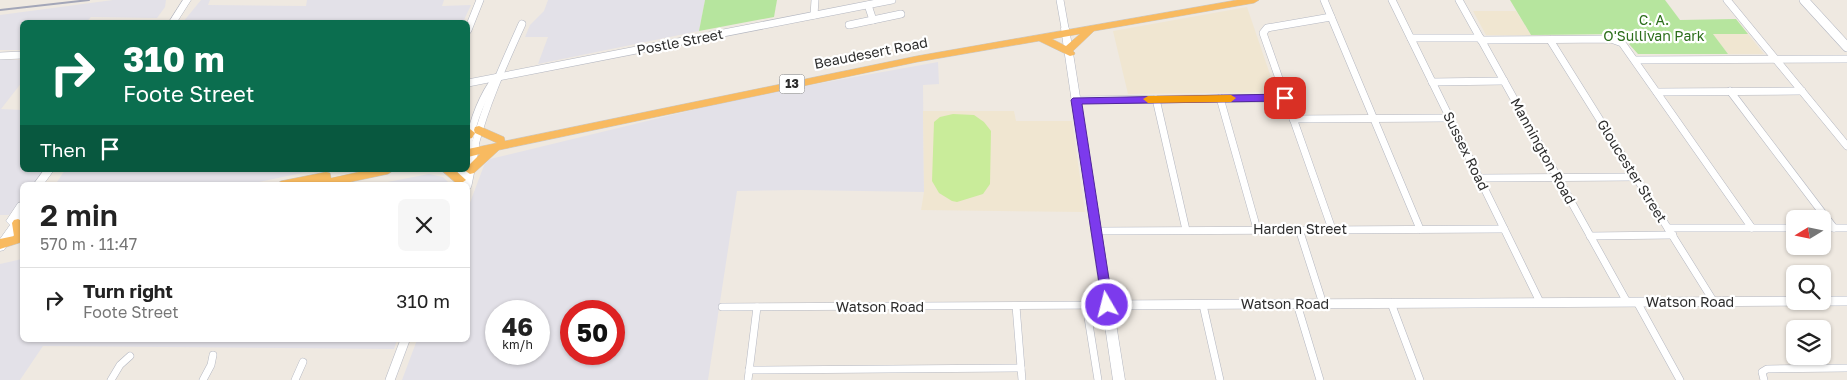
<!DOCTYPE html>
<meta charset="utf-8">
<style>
body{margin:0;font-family:"Golos Text",sans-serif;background:#f6f6f6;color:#222;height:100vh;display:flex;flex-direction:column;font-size:19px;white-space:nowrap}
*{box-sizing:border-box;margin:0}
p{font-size:16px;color:#767676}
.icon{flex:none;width:28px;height:28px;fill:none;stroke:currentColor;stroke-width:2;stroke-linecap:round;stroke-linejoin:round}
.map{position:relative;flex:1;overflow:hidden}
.details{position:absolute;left:20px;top:182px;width:450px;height:160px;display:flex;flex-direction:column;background:#fff;border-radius:8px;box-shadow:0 1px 4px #0004}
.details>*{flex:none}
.hud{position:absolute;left:20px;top:20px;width:450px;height:152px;border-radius:8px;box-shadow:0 1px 4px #0004;background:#0b6e4f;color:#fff;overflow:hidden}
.needle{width:32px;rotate:260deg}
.fabs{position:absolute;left:1786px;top:210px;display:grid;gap:10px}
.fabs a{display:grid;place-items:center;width:45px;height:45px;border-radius:8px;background:#fff;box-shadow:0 1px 4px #0004;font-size:25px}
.speed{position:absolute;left:485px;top:300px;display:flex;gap:10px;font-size:25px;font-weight:700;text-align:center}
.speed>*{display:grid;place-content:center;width:65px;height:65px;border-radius:50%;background:#fff;box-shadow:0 1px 4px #0004;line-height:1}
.speed small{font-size:12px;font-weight:400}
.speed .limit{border:8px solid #d22;background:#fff;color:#111}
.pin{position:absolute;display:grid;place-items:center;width:42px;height:42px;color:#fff;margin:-21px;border-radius:10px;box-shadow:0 2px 8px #0006}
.me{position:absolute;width:55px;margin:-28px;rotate:352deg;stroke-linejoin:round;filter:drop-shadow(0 0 4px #0008)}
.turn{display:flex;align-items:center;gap:18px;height:105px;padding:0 20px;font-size:22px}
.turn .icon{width:65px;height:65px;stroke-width:2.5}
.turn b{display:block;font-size:35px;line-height:42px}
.then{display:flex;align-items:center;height:48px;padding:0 20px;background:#0003;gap:10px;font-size:19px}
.round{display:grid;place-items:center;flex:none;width:52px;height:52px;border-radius:8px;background:#f6f6f6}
.headline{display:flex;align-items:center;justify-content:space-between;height:85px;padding:0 20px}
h1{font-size:30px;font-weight:600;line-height:38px}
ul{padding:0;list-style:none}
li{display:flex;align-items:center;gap:15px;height:65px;padding:0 20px;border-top:1px solid #e0e0e0}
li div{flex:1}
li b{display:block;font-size:19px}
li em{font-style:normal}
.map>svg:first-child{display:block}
</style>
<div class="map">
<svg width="1847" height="380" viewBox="0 0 1847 380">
<rect width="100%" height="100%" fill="#efe9e1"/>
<!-- industrial -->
<g fill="#e3e1e8" fill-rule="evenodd">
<path d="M 113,0 L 166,0 L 165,7 L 157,18 L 91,17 L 86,22 L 22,22 L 22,50 L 0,50 L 0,15 Z"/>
<path d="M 201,0 L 210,0 L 208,5 L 306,6 L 307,0 L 444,0 L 442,6 L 471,5 L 463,22 L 183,22 Z"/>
<path d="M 548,0 L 705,0 L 699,31 L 538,64 L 548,37 L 525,37 L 530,25 L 544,11 Z"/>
<path d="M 0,60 L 22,60 L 22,82 L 1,109 L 22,110 L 22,170 L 44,170 L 33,185 L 22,185 L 22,198 L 9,215 L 0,215 Z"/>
<path d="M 938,62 L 939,84 L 923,85 L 924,192 L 802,190 L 737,191 L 708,380 L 402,380 L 417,340 L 468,340 L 468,208 L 486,160 L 750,96 ZM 496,311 L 539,311 L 539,354 L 496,354 ZM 571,311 L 614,311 L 614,354 L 571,354 Z"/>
<path d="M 65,170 L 316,170 L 245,185 L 55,185 Z"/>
<path d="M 429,174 L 443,177 L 451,185 L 372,185 Z"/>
<path d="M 22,259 L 22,340 L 397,340 L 394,349 L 43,346 L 20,380 L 0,380 L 0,264 Z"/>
</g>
<!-- education -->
<g fill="#f0e6d1">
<path d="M 1247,7 L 1276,92 L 1128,94 L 1113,31 Z"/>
<path d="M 1473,11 L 1516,11 L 1531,35 L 1486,35 Z"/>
<path d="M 1713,34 L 1748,34 L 1764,54 L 1728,54 Z"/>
<path d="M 923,111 L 1014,111 L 1016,121 L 1072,121 L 1085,212 L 921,210 L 924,192 Z"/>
</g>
<!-- green -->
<g fill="#b6e59e">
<path d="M 705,0 L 777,0 L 774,17 L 699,31 Z"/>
<path d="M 1510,0 L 1665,0 L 1680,20 L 1736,19 L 1748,34 L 1713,34 L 1728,54 L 1638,54 L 1629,44 L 1632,41 L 1619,34 L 1531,35 Z"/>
</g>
<!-- pitch -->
<path fill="#c9ec9a" d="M 953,114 L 974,115 L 984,122 L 991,131 L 990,184 L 983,194 L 957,202 L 952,201 L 939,193 L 932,181 L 934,122 L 940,117 Z"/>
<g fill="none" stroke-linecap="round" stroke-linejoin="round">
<defs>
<g id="minor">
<path d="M 1060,0 L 1065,28"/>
<path d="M 1324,0 L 1420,229"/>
<path d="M 1392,0 L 1540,302"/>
<path d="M 1459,0 L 1627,302"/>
<path d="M 1727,0 L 1847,146"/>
<path d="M 868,5 L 873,20"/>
<path d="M 814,15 L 815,0"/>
<path d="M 1331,17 L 1267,28 L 1263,33 L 1332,229"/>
<path d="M 849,25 L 901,14"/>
<path d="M 468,30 L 480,0"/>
<path d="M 1411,38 L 1480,38"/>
<path d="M 1481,40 L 1611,39 L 1622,43 L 1752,228"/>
<path d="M 1550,40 L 1714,302"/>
<path d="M 0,56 L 22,55"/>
<path d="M 1635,60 L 1847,59"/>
<path d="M 1432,82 L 1504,81"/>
<path d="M 468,83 L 892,0"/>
<path d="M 1730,91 L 1834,228"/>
<path d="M 1657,92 L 1802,91"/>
<path d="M 1220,98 L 1257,229"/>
<path d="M 1156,99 L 1186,230"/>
<path d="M 1077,100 L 1285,98"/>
<path d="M 1293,119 L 1450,118"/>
<path d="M 475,145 C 486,103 504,64 522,24"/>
<path d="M 468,146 C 473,121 481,98 496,78"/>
<path d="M 1479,178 L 1636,177"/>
<path d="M 1668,228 L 1795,228"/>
<path d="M 1822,228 L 1847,228"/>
<path d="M 1299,229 L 1323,304"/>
<path d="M 1096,231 L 1504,229"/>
<path d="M 1590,236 L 1673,235"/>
<path d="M 1637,302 L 1680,380"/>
<path d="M 1391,303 L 1420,380"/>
<path d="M 1297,304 L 1320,380"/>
<path d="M 1086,305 L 1098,380"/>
<path d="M 1203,305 L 1220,380"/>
<path d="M 1016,306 L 1022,380"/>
<path d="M 722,307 L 1107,305"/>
<path d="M 749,370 L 1021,368"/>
<path d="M 111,380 L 120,365 L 130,356"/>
<path d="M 203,380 L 211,365 L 213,355"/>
<path d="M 295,380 L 303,362"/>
<path d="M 748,380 L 757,307"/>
<path d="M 1764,380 L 1762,372 L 1767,369 L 1847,368"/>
</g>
<g id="tertiary">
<path d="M 1804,0 L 1847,47"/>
<path d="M 459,185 L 463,170"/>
<path d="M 467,185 L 475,145"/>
<path d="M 1107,305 L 1847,301"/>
<path d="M 390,380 L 405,340"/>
</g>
<g id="secondary">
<path d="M 183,0 L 191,0 L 177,22 L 169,22 Z"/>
<path d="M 1065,25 L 1069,28 L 1125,380 L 1113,380 L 1061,28 Z"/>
<path d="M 44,170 L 54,170 L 43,185 L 33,185 Z"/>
<path d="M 22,202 L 22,223 L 4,250 L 0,251 L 0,239 L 10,225 L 6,221 L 18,203 Z"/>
</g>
<g id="trunk">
<path d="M 1237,0 L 1259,0 L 1254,3 L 1094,31 L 1073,51 L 1075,53 L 1074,55 L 1070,56 L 1039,41 L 917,62 L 499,150 L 474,173 L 470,174 L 464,170 L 468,170 L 468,166 L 480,154 L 468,157 L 468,149 L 497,143 L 475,133 L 474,130 L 475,127 L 479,126 L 504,137 L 505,141 L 917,56 ZM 1080,34 L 1066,46 L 1052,39 Z"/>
<path d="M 470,129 L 475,133 L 472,138 L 468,139 L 468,130 Z"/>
<path d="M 368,170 L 394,170 L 388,174 L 336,185 L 310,185 L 311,183 L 302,185 L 275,185 L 281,181 L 326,172 L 330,173 L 331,178 Z"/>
<path d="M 441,170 L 455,170 L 466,180 L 460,184 L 456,183 Z"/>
<path d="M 18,219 L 22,221 L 22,242 L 0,249 L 0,239 L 14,236 L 12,223 L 14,220 Z"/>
</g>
</defs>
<!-- minor casing -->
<use href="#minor" stroke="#b4b7c1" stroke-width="8"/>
<!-- tertiary casing -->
<use href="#tertiary" stroke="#b4b7c1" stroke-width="10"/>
<!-- secondary casing -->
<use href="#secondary" stroke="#b4b7c1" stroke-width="1"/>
<!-- trunk casing -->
<use href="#trunk" stroke="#c9c9c9" stroke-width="1"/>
<!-- minor -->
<use href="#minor" stroke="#fff" stroke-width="7"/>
<!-- tertiary -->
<use href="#tertiary" stroke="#fff" stroke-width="9"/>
<!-- secondary -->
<use href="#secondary" fill="#fff" fill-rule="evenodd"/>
<!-- trunk -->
<use href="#trunk" fill="#f8ba60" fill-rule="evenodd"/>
<!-- rail -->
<path stroke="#a3a6b8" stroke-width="2" d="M 0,10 L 89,0"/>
</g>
<!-- route -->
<path fill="#7c3aed" stroke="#51269a" d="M 1285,94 L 1291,98 L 1285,101 L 1082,104 L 1113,305 L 1112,309 L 1107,310 L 1103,309 L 1071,100 L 1073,98 Z"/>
<!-- slow -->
<path fill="#f59e0b" d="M 1231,95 L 1236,98 L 1231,102 L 1148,103 L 1143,99 L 1148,96 Z"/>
<g text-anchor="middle" stroke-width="4.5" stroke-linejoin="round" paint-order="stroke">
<!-- shield labels -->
<rect fill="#fff" stroke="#6d6d6d" stroke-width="1" x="779.5" y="74.5" width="25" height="19" rx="4"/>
<g font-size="12" font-weight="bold" fill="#2e2e2e">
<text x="792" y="88">13</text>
</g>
<!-- park labels -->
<g font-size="14" fill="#2c6e1b" stroke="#fff">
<text x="1654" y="25">C. A.<tspan x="1654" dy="16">O'Sullivan Park</tspan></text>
</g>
<!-- street labels -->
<g font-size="14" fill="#2e2e2e" stroke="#fff">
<text transform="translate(680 42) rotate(-11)" y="5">Postle Street</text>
<text transform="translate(871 53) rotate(-11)" y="5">Beaudesert Road</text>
<text transform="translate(1466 151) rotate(64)" y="5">Sussex Road</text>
<text transform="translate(1543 151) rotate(61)" y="5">Mannington Road</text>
<text transform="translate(1632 171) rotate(58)" y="5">Gloucester Street</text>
<text x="1300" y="234">Harden Street</text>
<text x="1690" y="307">Watson Road</text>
<text x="1285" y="309">Watson Road</text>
<text x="880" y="312">Watson Road</text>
</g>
</g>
</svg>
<div class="fabs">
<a><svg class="needle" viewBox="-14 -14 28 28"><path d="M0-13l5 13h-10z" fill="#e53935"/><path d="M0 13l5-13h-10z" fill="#767676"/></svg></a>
<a><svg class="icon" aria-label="search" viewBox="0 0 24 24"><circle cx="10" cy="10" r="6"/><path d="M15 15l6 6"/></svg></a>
<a><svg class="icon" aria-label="layers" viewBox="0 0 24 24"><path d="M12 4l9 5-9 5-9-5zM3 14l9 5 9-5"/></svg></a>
</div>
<div class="speed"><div>46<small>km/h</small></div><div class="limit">50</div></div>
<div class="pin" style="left:1285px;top:98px;background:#d93025"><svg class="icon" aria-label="arrive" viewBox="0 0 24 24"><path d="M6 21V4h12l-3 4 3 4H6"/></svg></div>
<svg class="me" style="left:1107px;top:305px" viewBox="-20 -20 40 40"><circle r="17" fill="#7c3aed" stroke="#fff" stroke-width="3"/><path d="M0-11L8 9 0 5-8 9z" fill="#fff"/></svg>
<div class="hud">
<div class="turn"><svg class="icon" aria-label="right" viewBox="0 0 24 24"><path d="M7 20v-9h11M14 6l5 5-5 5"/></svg><div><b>310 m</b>Foote Street</div></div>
<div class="then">Then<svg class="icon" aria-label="arrive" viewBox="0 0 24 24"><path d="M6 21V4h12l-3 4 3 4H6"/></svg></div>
</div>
<section class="details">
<div class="headline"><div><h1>2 min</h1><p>570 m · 11:47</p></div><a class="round"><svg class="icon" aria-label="close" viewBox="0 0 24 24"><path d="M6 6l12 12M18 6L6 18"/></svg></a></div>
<ul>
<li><svg class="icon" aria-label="right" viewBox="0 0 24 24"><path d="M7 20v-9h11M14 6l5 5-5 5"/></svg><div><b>Turn right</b><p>Foote Street</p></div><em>310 m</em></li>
</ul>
</section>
</div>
